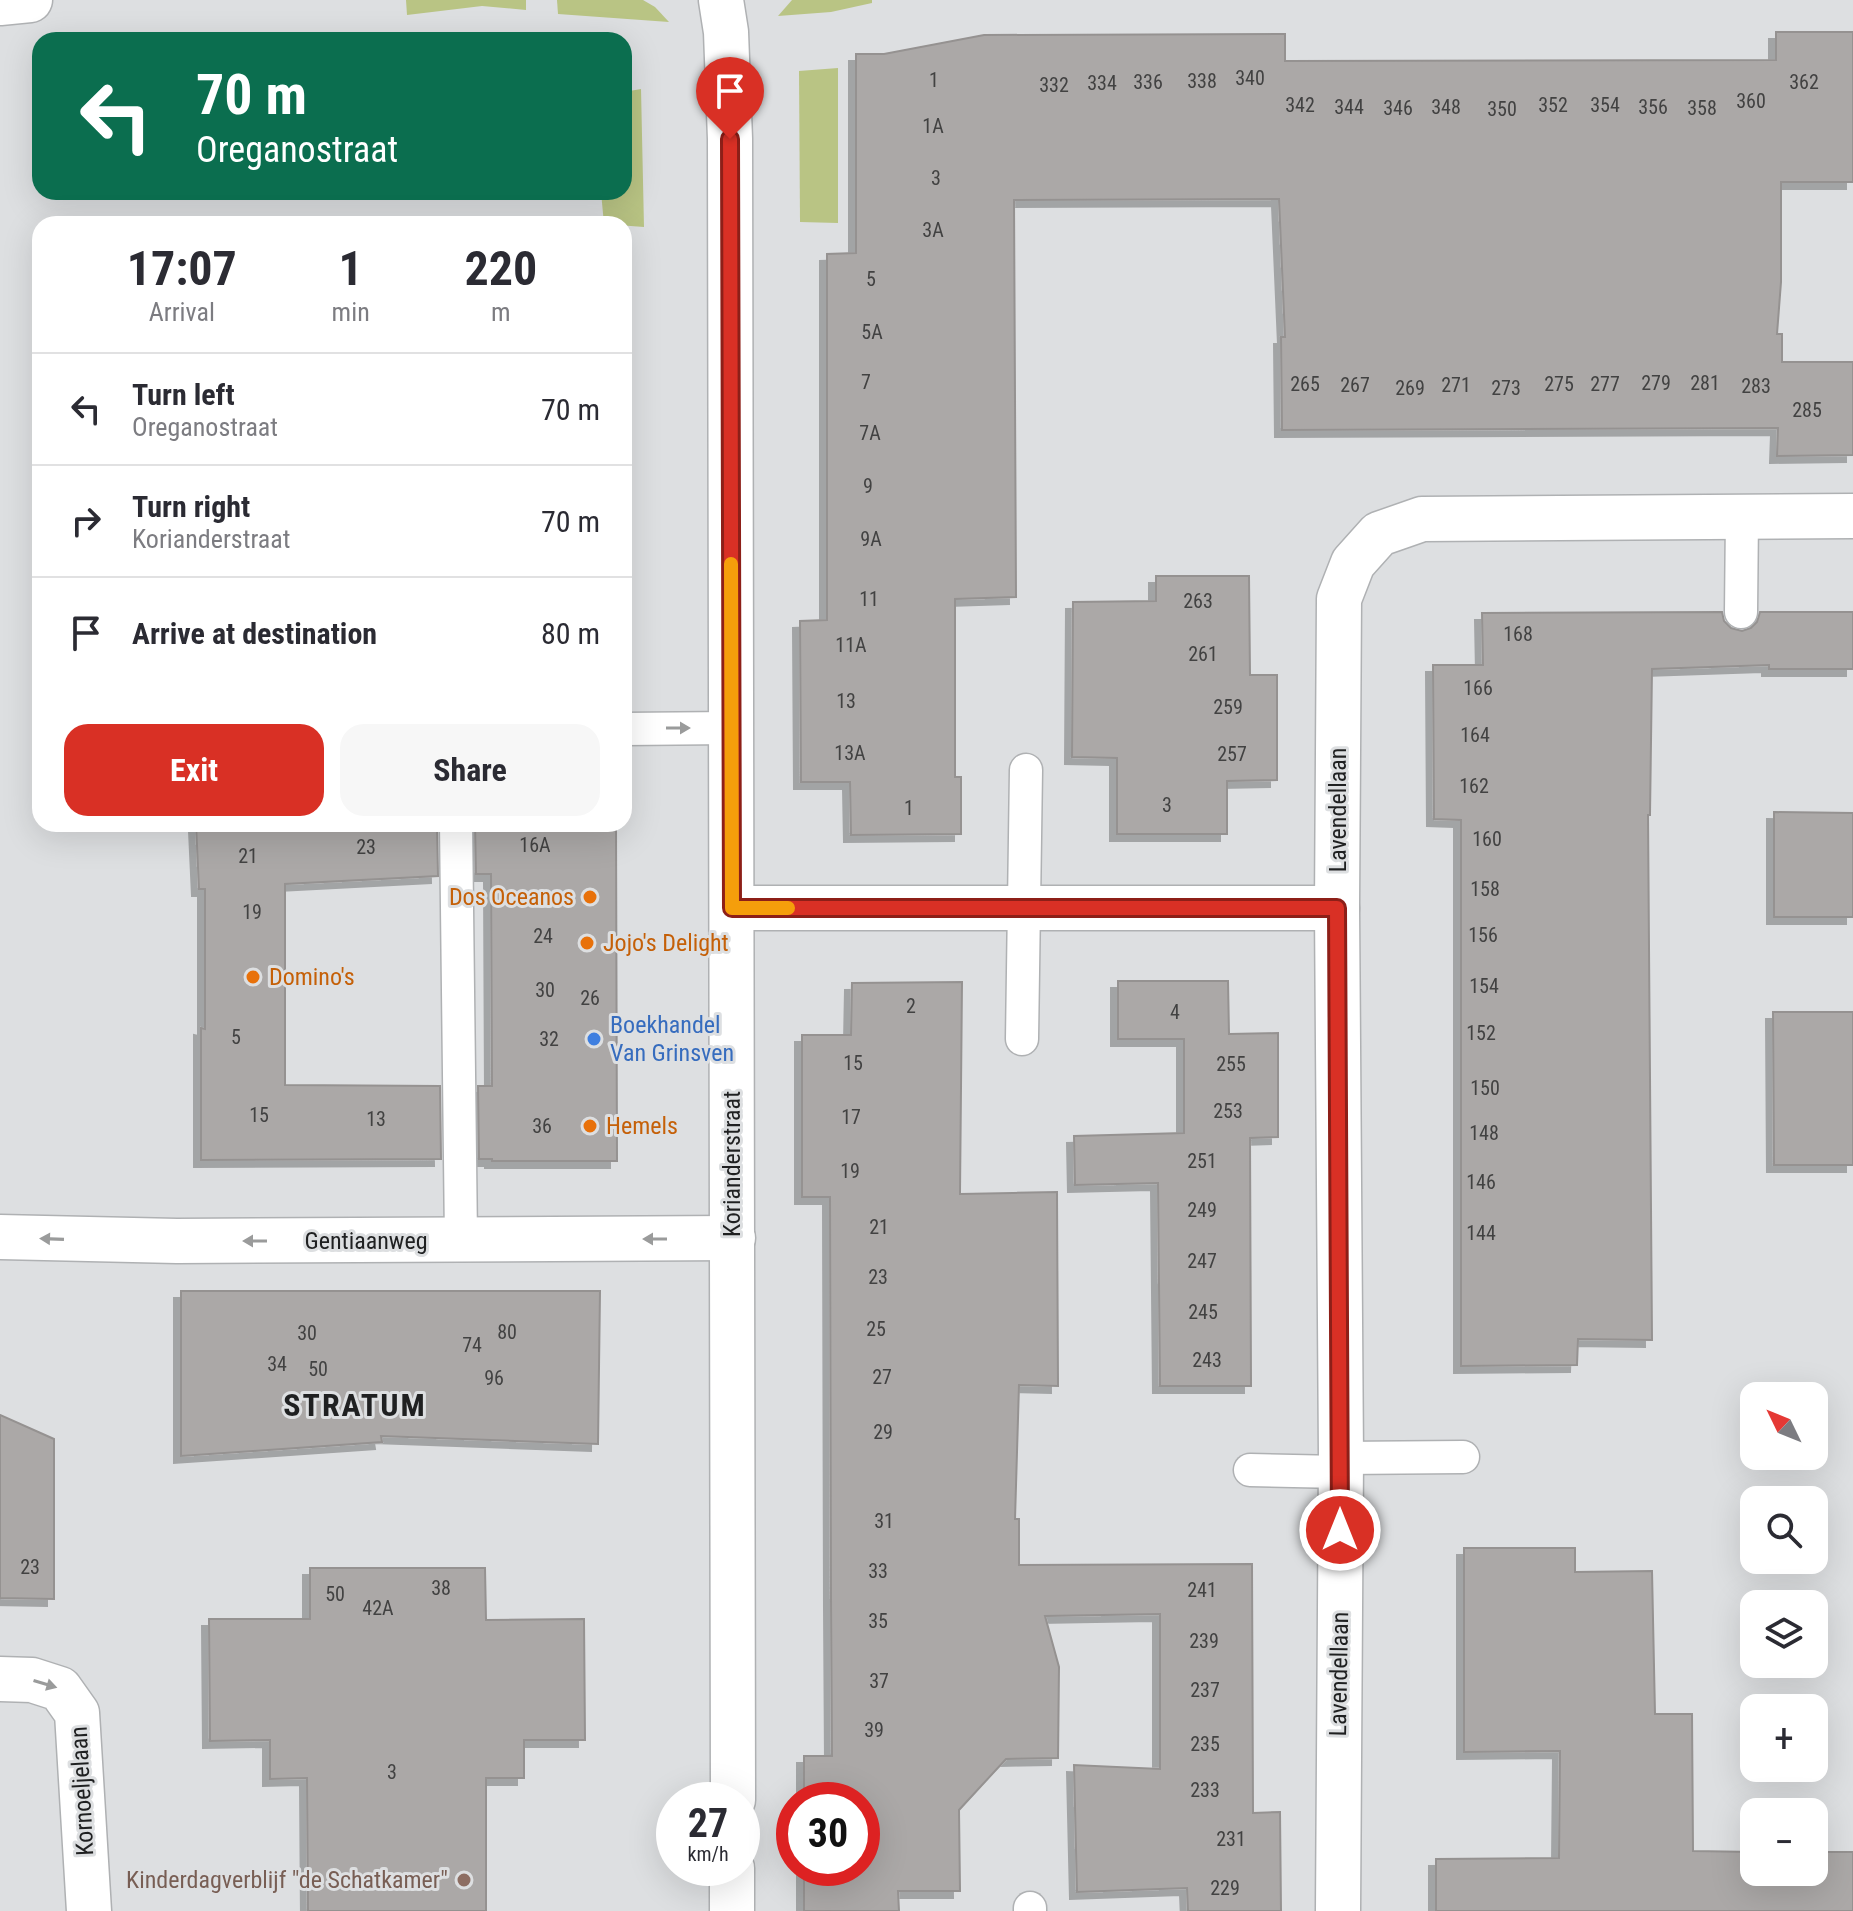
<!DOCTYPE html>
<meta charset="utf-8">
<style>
body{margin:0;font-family:"Roboto Condensed",sans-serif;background:#f7f7f7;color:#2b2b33;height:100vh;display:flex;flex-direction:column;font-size:30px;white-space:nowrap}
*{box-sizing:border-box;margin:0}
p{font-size:26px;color:#7c7c81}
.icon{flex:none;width:44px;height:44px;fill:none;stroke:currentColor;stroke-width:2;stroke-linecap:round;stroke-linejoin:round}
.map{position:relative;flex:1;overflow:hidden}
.sheet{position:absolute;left:32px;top:216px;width:600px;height:616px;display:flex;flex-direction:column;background:#fff;border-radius:24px;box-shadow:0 8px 32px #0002}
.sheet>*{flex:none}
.banner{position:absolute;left:32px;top:32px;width:600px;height:168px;border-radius:24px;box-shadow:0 8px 32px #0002;background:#0b6e4f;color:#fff;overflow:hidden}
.needle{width:52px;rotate:313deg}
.controls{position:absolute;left:1740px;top:1382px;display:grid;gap:16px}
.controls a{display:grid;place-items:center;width:88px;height:88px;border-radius:16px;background:#fff;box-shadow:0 8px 32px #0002;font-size:40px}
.speed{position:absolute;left:656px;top:1782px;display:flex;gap:16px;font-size:40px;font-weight:700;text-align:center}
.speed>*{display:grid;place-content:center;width:104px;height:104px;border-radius:50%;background:#fff;box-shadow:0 8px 32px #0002;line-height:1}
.speed small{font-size:20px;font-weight:400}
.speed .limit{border:12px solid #d22;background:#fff;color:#111}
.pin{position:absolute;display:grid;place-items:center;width:68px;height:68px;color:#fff;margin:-82px -34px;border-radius:50% 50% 50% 0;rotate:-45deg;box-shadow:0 0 8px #0007}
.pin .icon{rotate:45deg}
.me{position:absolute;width:88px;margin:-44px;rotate:0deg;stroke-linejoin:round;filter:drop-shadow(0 0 6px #0008)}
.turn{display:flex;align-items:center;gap:28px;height:168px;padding:0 32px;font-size:36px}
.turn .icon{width:104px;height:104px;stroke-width:2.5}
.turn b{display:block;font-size:56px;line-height:68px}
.eta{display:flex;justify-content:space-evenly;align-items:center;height:136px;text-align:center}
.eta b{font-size:48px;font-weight:700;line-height:56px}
.primary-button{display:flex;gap:16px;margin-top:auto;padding:16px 32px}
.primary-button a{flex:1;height:92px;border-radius:24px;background:#d93025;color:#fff;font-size:32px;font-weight:700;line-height:92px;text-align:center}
.primary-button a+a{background:#f7f7f7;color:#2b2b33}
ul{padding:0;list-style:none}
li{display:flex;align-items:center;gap:24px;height:112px;padding:0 32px;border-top:2px solid #e1e1e2}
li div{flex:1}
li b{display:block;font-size:30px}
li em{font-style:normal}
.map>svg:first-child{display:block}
</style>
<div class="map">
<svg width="1853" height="1911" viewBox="0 0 1853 1911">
<defs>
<filter id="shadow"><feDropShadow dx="-7" dy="7" stdDeviation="0" flood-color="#0004"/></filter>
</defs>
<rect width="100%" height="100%" fill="#dddfe1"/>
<!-- green -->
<g fill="#b9c484">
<path d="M 406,0 L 526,0 L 526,10 L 482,6 L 407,15 Z"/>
<path d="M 557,0 L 643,0 L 655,7 L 669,22 L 558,14 Z"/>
<path d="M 792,0 L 872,0 L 872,3 L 831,12 L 778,16 Z"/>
<path d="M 838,68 L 838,223 L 800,222 L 799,71 Z"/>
<path d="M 641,89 L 644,227 L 604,224 L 601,192 L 624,192 L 624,92 Z"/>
</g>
<!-- building -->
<g fill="#aba8a7" stroke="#959291" stroke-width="2" filter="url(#shadow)">
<path d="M 1776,32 L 1853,32 L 1853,182 L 1781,182 L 1781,282 L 1777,334 L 1782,334 L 1782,362 L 1853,362 L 1853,455 L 1777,456 L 1778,428 L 1282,430 L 1281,337 L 1285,337 L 1279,199 L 1014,200 L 1016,597 L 955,599 L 955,777 L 961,777 L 961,834 L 851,835 L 850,782 L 801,782 L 800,621 L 827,620 L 827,254 L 856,253 L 856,54 L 884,54 L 984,35 L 1285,34 L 1285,61 L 1776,60 Z"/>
<path d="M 1156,576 L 1249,576 L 1250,675 L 1277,675 L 1277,780 L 1227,781 L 1227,834 L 1117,834 L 1117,758 L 1072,757 L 1073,602 L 1156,601 Z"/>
<path d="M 1722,612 L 1724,621 L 1731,628 L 1742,631 L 1751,628 L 1757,622 L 1760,612 L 1853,612 L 1853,669 L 1769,669 L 1769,665 L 1652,669 L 1650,815 L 1648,815 L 1652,1340 L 1578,1339 L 1577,1365 L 1461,1366 L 1461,820 L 1434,819 L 1433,665 L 1483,665 L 1482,613 Z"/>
<path d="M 1774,812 L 1853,813 L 1853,917 L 1774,917 Z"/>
<path d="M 196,824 L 437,824 L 438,876 L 285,884 L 285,1085 L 440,1086 L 441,1159 L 201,1160 L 201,1028 L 205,1029 L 205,889 L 199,889 Z"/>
<path d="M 475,824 L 616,824 L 617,1161 L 492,1161 L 492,1159 L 479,1159 L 478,1086 L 492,1086 L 491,874 L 476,874 Z"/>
<path d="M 1118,981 L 1228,981 L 1229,1034 L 1278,1033 L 1278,1137 L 1250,1138 L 1251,1386 L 1160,1386 L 1158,1183 L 1075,1185 L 1074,1136 L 1184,1133 L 1184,1039 L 1118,1039 Z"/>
<path d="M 962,982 L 960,1194 L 1057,1192 L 1058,1386 L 1019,1385 L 1015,1519 L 1019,1519 L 1019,1565 L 1252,1564 L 1253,1813 L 1280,1812 L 1281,1911 L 1188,1911 L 1187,1888 L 1077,1892 L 1074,1765 L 1160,1769 L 1160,1614 L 1045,1616 L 1059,1667 L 1058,1758 L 1006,1759 L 959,1810 L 960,1891 L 898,1891 L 899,1911 L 804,1911 L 804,1868 L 862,1868 L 862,1800 L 804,1800 L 804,1756 L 832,1756 L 831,1600 L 830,1197 L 802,1197 L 802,1035 L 851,1035 L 852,983 Z"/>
<path d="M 1773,1012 L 1853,1012 L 1853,1165 L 1774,1165 Z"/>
<path d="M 181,1291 L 600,1291 L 598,1444 L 381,1436 L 382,1442 L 181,1456 Z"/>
<path d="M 0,1415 L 54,1439 L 54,1599 L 0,1598 Z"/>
<path d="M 1464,1548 L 1575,1548 L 1575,1572 L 1652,1571 L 1655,1714 L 1692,1714 L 1693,1851 L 1754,1852 L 1754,1872 L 1814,1872 L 1814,1852 L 1853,1852 L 1853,1911 L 1436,1911 L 1436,1859 L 1559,1858 L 1560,1751 L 1464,1752 Z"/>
<path d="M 310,1568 L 485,1568 L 486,1620 L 584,1619 L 585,1740 L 524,1740 L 524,1778 L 486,1778 L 486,1911 L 308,1911 L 307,1778 L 270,1779 L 270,1740 L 210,1741 L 209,1619 L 310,1619 Z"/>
</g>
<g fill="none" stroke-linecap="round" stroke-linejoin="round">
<defs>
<g id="service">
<path d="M 1741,612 L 1742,516"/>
<path d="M 624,729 L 731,728"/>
<path d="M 456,824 L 461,1240"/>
<path d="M 1022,1039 L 1026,770"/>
<path d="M 1341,1458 L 1463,1457"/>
<path d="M 1250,1470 L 1340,1472"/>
<path d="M 1030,1911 L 1030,1908"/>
</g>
<g id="minor">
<path d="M 732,908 L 1337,908"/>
<path d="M 0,1237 L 177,1241 L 733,1238"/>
<path d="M 0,1679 L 32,1680 L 60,1689 L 77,1713 L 89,1911"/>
<path d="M 1338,1911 L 1341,1458 L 1337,908 L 1339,599 L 1353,563 L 1379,534 L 1422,519 L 1853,516"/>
</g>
<g id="tertiary">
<path d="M 721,0 L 726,32 L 730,139 L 733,1800"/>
<path d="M 0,3 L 30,0"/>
<path d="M 732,1911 L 732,1868"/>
</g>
</defs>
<!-- service casing -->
<use href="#service" stroke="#afb1b3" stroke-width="35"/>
<!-- minor casing -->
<use href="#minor" stroke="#afb1b3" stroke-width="47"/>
<!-- tertiary casing -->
<use href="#tertiary" stroke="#afb1b3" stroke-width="47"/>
<!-- service -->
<use href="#service" stroke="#fff" stroke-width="32"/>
<!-- minor -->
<use href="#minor" stroke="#fff" stroke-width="44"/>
<!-- tertiary -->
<use href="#tertiary" stroke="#fff" stroke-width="44"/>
</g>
<!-- one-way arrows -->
<defs><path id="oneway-solid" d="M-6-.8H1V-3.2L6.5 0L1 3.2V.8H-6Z" transform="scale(2)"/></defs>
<g fill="#9a9b9b">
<use href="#oneway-solid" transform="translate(678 728)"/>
<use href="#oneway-solid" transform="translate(52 1239) rotate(-178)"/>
<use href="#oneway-solid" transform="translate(655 1239) rotate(180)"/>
<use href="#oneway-solid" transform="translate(255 1241) rotate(180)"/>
<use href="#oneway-solid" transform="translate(45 1684) rotate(17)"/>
</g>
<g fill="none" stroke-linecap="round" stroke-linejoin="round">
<defs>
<path id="route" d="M 730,139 L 732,908 L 1337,908 L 1340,1530"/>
</defs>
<!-- route casing -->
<use href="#route" stroke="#8d1f18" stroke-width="20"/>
<!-- route -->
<use href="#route" stroke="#d93025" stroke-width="14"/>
<!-- slow -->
<path stroke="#f59e0b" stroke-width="14" d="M 731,564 L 732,908 L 788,908"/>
</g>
<!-- markers -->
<g fill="#e8710a" stroke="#dddfe1" stroke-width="3">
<circle cx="590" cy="897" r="8"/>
<circle cx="587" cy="943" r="8"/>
<circle cx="253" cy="977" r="8"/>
<circle cx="590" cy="1126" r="8"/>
</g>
<circle fill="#3f7fe0" stroke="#dddfe1" stroke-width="3" cx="594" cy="1039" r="8"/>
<circle fill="#8d6e63" stroke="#dddfe1" stroke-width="3" cx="464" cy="1880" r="8"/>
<g text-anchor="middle" stroke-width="6" stroke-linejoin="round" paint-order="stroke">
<!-- number labels -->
<g font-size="20" fill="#424242">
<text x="1250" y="85">340</text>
<text x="934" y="87">1</text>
<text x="1202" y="88">338</text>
<text x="1148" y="89">336</text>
<text x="1804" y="89">362</text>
<text x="1102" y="90">334</text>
<text x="1054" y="92">332</text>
<text x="1751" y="108">360</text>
<text x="1300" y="112">342</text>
<text x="1553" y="112">352</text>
<text x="1605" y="112">354</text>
<text x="1349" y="114">344</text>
<text x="1446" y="114">348</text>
<text x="1653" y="114">356</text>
<text x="1398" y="115">346</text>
<text x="1702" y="115">358</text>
<text x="1502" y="116">350</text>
<text x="933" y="133">1A</text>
<text x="936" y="185">3</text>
<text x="933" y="237">3A</text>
<text x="871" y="286">5</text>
<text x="872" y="339">5A</text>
<text x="866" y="389">7</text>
<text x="1656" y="390">279</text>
<text x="1705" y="390">281</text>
<text x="1305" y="391">265</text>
<text x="1559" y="391">275</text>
<text x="1605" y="391">277</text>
<text x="1355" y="392">267</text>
<text x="1456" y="392">271</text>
<text x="1756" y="393">283</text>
<text x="1410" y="395">269</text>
<text x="1506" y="395">273</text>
<text x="1807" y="417">285</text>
<text x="870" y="440">7A</text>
<text x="868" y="493">9</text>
<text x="871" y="546">9A</text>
<text x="869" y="606">11</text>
<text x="1198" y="608">263</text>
<text x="1518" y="641">168</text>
<text x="851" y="652">11A</text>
<text x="1203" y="661">261</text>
<text x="1478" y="695">166</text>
<text x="846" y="708">13</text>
<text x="1228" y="714">259</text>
<text x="1475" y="742">164</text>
<text x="850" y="760">13A</text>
<text x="1232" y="761">257</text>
<text x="1474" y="793">162</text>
<text x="1167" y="812">3</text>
<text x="909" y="815">1</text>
<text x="1487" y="846">160</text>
<text x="535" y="852">16A</text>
<text x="366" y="854">23</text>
<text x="248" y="863">21</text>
<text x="1485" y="896">158</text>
<text x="252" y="919">19</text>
<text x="1483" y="942">156</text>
<text x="543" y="943">24</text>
<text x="1484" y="993">154</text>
<text x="545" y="997">30</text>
<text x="590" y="1005">26</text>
<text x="911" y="1013">2</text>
<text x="1175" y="1019">4</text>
<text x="1481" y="1040">152</text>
<text x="236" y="1044">5</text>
<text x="549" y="1046">32</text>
<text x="853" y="1070">15</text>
<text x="1231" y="1071">255</text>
<text x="1485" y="1095">150</text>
<text x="1228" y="1118">253</text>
<text x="259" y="1122">15</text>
<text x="851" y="1124">17</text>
<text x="376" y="1126">13</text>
<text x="542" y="1133">36</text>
<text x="1484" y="1140">148</text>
<text x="1202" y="1168">251</text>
<text x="850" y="1178">19</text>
<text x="1481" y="1189">146</text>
<text x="1202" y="1217">249</text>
<text x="879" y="1234">21</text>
<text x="1481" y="1240">144</text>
<text x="1202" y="1268">247</text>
<text x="878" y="1284">23</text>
<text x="1203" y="1319">245</text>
<text x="876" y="1336">25</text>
<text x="507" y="1339">80</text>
<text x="307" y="1340">30</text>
<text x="472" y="1352">74</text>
<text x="1207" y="1367">243</text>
<text x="277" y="1371">34</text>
<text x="318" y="1376">50</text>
<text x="882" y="1384">27</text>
<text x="494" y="1385">96</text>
<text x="883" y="1439">29</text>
<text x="884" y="1528">31</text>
<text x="30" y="1574">23</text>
<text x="878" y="1578">33</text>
<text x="441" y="1595">38</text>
<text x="1202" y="1597">241</text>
<text x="335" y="1601">50</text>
<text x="378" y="1615">42A</text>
<text x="878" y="1628">35</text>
<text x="1204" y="1648">239</text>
<text x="879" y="1688">37</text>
<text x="1205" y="1697">237</text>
<text x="874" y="1737">39</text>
<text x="1205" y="1751">235</text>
<text x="392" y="1779">3</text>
<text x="1205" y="1797">233</text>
<text x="1231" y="1846">231</text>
<text x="1225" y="1895">229</text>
</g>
<!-- street labels -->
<g font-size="24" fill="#1f2021" stroke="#dddfe1">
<text transform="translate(1338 810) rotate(-90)" y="8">Lavendellaan</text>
<text transform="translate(732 1164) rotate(-90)" y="8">Korianderstraat</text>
<text x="366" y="1249">Gentiaanweg</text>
<text transform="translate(1339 1674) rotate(-89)" y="8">Lavendellaan</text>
<text transform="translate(82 1791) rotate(-93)" y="8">Kornoeljelaan</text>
</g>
<!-- food labels -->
<g font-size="24" fill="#c56008" stroke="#dddfe1" text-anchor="start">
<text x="574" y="905" text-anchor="end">Dos Oceanos</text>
<text x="603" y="951">Jojo's Delight</text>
<text x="269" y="985">Domino's</text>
<text x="606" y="1134">Hemels</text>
</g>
<!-- shop labels -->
<g font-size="24" fill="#366cbe" stroke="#dddfe1" text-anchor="start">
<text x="610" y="1033">Boekhandel<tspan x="610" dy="28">Van Grinsven</tspan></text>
</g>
<!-- education labels -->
<g font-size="24" fill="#785e54" stroke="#dddfe1" text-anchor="end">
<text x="448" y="1888">Kinderdagverblijf "de Schatkamer"</text>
</g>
<!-- district labels -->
<g font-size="32" font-weight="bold" letter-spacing="2" fill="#1f2021" stroke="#dddfe1">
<text x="355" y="1416">STRATUM</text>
</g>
</g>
</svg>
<div class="controls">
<a><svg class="needle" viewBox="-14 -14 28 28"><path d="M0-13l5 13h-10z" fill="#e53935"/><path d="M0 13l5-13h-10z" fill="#7c7c81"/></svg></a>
<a><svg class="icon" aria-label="search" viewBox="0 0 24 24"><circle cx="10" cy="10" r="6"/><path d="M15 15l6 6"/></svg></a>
<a><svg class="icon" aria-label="layers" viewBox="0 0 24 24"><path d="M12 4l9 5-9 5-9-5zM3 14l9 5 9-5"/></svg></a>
<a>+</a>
<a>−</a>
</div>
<div class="speed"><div>27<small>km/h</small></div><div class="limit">30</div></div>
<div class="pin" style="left:730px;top:139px;background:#d93025"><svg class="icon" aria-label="arrive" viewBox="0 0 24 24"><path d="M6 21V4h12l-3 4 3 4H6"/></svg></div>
<svg class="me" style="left:1340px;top:1530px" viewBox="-20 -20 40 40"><circle r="17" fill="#d93025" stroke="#fff" stroke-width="3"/><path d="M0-11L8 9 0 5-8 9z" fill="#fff"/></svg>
<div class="banner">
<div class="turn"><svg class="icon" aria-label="left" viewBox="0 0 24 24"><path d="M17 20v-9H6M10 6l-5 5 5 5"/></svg><div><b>70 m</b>Oreganostraat</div></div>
</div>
<section class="sheet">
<div class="eta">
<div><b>17:07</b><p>Arrival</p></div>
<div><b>1</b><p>min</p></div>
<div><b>220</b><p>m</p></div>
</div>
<ul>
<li><svg class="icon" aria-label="left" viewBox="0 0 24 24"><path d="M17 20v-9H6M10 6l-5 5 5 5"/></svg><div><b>Turn left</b><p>Oreganostraat</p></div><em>70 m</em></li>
<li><svg class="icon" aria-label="right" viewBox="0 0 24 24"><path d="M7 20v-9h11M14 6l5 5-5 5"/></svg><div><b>Turn right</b><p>Korianderstraat</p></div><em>70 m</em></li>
<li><svg class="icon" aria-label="arrive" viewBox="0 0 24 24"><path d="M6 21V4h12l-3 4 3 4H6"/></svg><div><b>Arrive at destination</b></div><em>80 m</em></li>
</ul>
<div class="primary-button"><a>Exit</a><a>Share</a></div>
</section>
</div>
